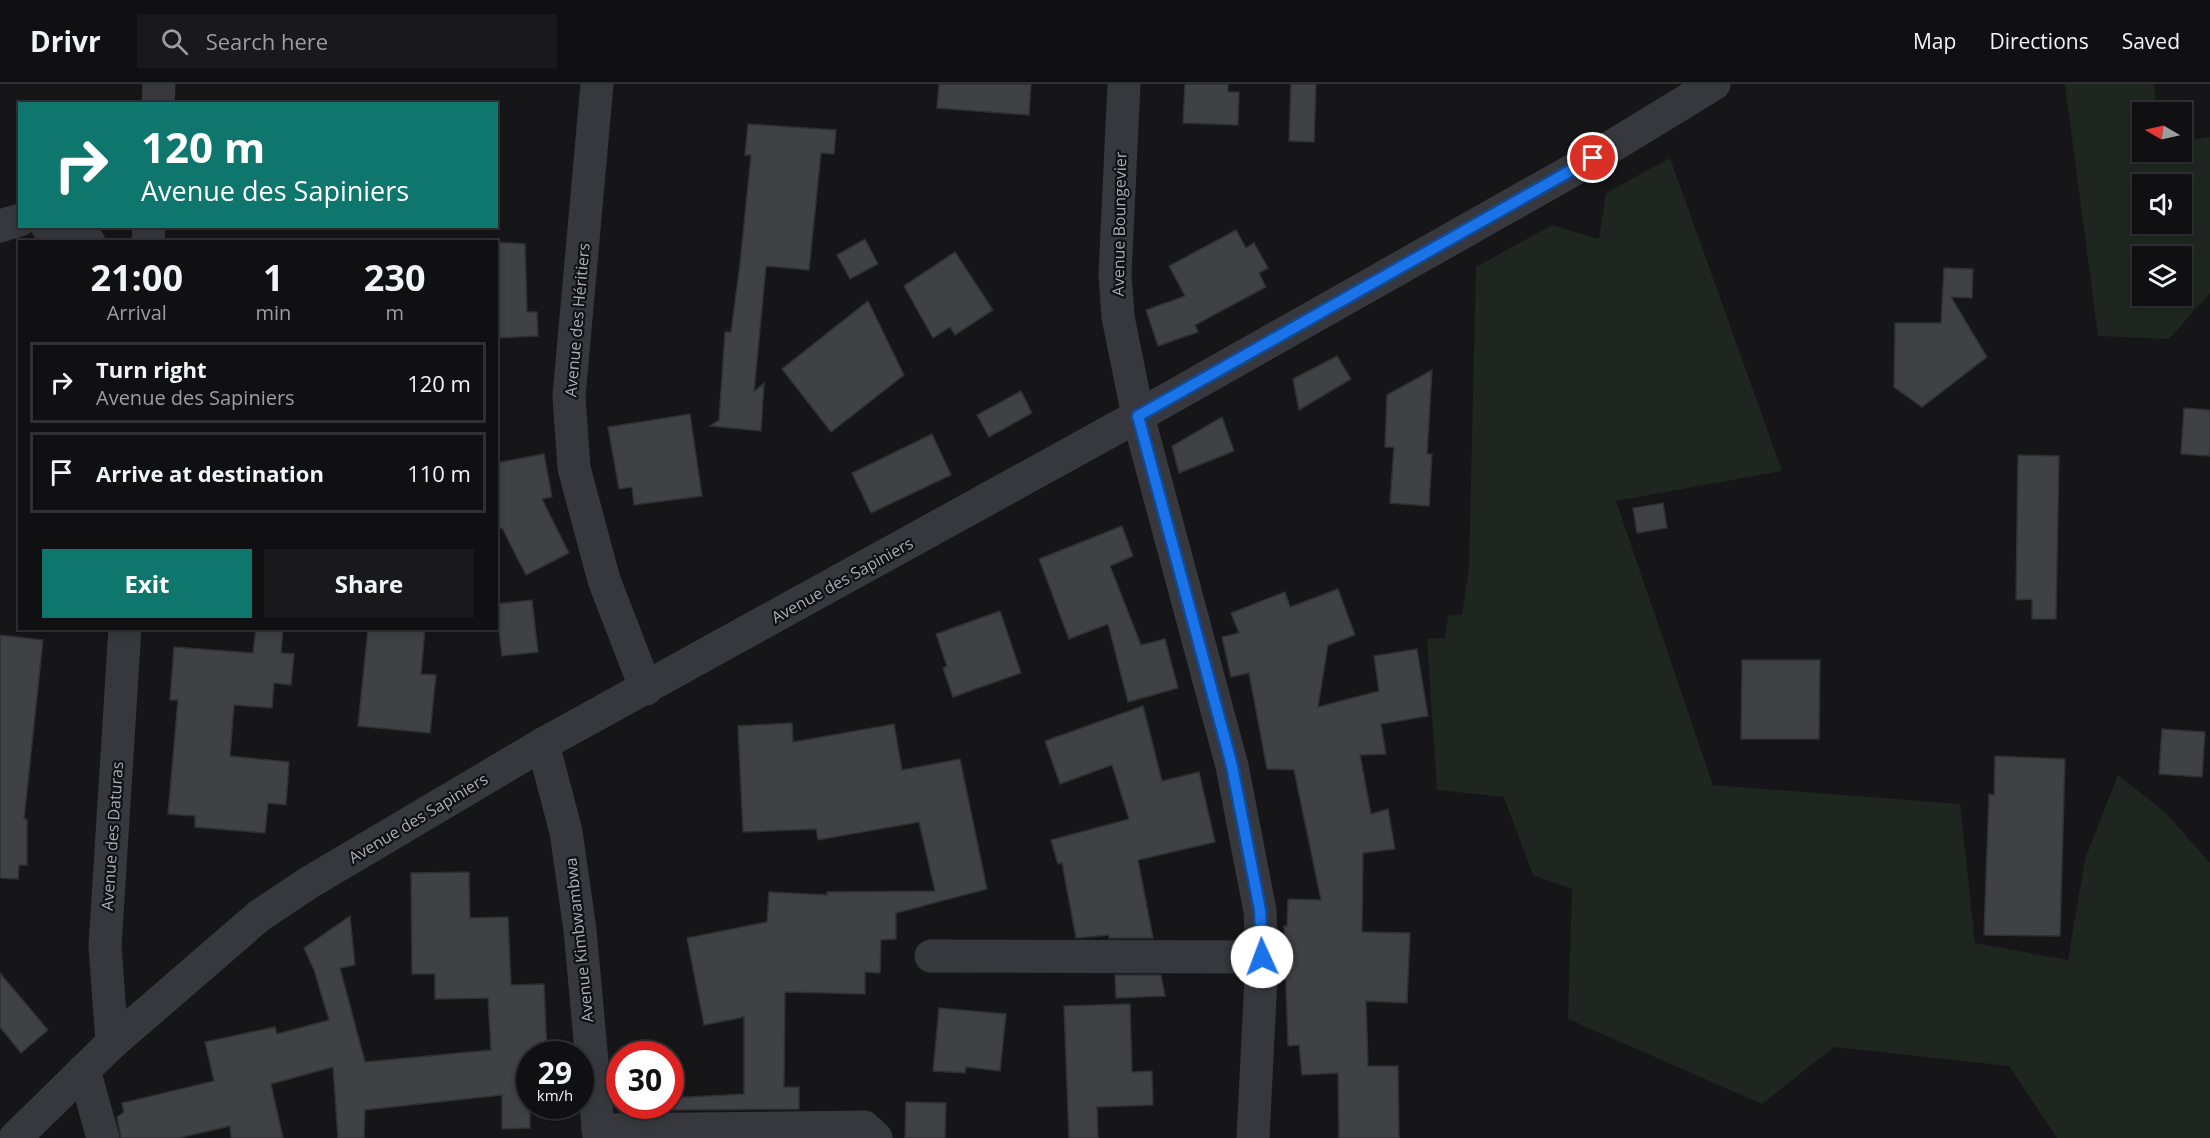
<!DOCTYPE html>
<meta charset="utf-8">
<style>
body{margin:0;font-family:"Open Sans",sans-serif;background:#19191b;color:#f1f3f6;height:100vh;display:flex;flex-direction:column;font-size:22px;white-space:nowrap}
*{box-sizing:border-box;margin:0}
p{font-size:20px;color:#9c9d9f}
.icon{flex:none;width:33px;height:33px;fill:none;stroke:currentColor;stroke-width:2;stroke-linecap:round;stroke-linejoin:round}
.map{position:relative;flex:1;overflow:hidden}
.drawer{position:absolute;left:18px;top:156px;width:480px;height:390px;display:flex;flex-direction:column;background:#101012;border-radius:0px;box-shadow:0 3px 9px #0003,0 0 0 2px #303032}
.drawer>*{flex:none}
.guide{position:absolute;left:18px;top:18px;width:480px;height:126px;border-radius:0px;box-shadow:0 3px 9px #0003,0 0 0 2px #303032;background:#0f766e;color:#fff;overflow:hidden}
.needle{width:39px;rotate:279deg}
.controls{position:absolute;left:2132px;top:18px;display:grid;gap:12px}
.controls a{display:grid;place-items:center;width:60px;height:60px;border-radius:0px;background:#101012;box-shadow:0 3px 9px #0003,0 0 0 2px #303032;font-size:30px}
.speed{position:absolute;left:516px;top:957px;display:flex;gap:12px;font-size:30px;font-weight:700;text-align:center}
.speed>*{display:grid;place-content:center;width:78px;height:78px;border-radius:50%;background:#101012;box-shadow:0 3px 9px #0003,0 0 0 2px #303032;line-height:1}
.speed small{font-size:15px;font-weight:400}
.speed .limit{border:9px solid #d22;background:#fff;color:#111}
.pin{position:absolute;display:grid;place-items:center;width:51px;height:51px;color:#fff;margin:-26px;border:3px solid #fff;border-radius:50%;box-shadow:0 2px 6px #0007}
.me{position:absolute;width:66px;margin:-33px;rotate:358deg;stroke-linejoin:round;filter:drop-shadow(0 0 4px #0008)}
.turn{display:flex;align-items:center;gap:21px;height:126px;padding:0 24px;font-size:27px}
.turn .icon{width:78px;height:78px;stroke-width:2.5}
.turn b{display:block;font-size:42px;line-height:51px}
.eta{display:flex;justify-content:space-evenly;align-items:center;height:102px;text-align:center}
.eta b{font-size:36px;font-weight:700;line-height:42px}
.cta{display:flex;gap:12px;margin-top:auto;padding:12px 24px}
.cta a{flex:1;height:69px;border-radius:0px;background:#0f766e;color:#fff;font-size:24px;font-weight:700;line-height:69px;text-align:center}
.cta a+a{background:#19191b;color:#f1f3f6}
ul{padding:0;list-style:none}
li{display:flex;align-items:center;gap:18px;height:81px;margin:0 12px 9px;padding:0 12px;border:3px solid #303032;border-radius:0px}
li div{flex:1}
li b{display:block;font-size:22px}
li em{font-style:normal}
header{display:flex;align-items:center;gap:36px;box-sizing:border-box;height:84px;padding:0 30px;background:#101012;border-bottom:2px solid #303032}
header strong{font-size:28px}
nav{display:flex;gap:33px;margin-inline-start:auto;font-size:21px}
.search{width:420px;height:54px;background:#19191b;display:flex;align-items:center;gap:15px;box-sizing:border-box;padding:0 21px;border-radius:0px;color:#9c9d9f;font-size:22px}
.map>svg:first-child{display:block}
</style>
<header>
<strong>Drivr</strong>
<div class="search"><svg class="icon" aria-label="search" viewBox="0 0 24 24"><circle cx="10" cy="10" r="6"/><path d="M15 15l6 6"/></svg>Search here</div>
<nav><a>Map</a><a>Directions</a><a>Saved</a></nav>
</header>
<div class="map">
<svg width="2210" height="1054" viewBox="0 0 2210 1054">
<rect width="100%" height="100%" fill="#161618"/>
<!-- green -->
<g fill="#1e261f" fill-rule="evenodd">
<path d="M 2065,0 L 2154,0 L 2157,28 L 2142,28 L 2142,68 L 2181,68 L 2181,58 L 2210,53 L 2210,209 L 2169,255 L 2098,252 ZM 2142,100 L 2181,100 L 2181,140 L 2142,140 ZM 2142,172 L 2181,172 L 2181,212 L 2142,212 Z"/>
<path d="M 1670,74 L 1782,387 L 1616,417 L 1713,701 L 1960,720 L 1975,859 L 2068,876 L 2085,775 L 2118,691 L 2166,729 L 2210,779 L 2210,1054 L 2057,1054 L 2009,982 L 1834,963 L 1762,1020 L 1568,935 L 1572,805 L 1533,791 L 1504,713 L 1437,706 L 1427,555 L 1445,554 L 1448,532 L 1462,530 L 1469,484 L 1476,183 L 1552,141 L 1599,155 L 1606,109 Z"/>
</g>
<!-- building -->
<g fill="#404145" stroke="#303034" stroke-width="1.5">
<path d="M 939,0 L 1031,0 L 1029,31 L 937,24 Z"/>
<path d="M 1185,0 L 1228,0 L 1228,8 L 1239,8 L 1238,41 L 1183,39 Z"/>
<path d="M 1291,0 L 1316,0 L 1314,58 L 1289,57 Z"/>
<path d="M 748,40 L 836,46 L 834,70 L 821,69 L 809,186 L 766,182 L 754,308 L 764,299 L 761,347 L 710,342 L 719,336 L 725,248 L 731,248 L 740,180 L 751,71 L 745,71 Z"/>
<path d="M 1236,146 L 1246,164 L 1254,159 L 1268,184 L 1259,189 L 1266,203 L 1195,241 L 1198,248 L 1158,262 L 1146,226 L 1185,212 L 1169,182 Z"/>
<path d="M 865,155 L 878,180 L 850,195 L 837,171 Z"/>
<path d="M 496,158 L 525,160 L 527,228 L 537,228 L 538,252 L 496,254 Z"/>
<path d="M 955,168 L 993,226 L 955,251 L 950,243 L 933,254 L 904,202 Z"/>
<path d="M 1944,184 L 1973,185 L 1972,214 L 1951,213 L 1987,273 L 1922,323 L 1894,303 L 1895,239 L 1941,239 Z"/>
<path d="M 868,217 L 904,291 L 831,348 L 782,285 Z"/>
<path d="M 1337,272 L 1351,295 L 1299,326 L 1293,295 Z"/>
<path d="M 1432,286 L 1427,370 L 1432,370 L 1429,422 L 1390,419 L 1394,363 L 1385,363 L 1387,311 Z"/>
<path d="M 1021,307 L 1032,329 L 989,353 L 977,331 Z"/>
<path d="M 2184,324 L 2210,326 L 2210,372 L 2181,370 Z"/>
<path d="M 690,330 L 702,412 L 634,421 L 632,403 L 619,405 L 608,343 Z"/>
<path d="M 1222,333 L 1234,367 L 1179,389 L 1172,362 Z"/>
<path d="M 932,350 L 951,391 L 871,429 L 852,389 Z"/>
<path d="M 544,370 L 552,413 L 542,415 L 569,469 L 526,491 L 502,444 L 496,445 L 496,379 Z"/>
<path d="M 2018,371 L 2059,372 L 2056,535 L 2032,535 L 2032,515 L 2016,516 Z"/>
<path d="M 1663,419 L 1667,444 L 1637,449 L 1633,424 Z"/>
<path d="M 1122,442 L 1133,472 L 1110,482 L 1141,561 L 1165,555 L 1178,604 L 1128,618 L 1108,540 L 1069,555 L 1039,475 Z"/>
<path d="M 1338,505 L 1355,551 L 1328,561 L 1318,623 L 1379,607 L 1374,572 L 1417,565 L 1428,632 L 1381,640 L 1386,670 L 1360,671 L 1371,730 L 1388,725 L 1395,765 L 1363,769 L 1362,848 L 1410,849 L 1407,919 L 1366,917 L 1368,982 L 1398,982 L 1399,1054 L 1339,1054 L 1338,989 L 1302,991 L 1299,961 L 1288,962 L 1284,842 L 1287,842 L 1288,815 L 1321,816 L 1294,686 L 1267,685 L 1249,589 L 1231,593 L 1222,553 L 1239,549 L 1231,529 L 1285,508 L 1290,523 Z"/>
<path d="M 532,516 L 538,568 L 502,572 L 496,520 Z"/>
<path d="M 1000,527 L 1021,589 L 953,613 L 943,584 L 947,582 L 936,550 Z"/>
<path d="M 256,544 L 283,544 L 281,569 L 294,570 L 291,601 L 274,599 L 272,624 L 234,621 L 230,672 L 289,678 L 286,721 L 268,719 L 265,749 L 195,743 L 195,732 L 168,730 L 178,616 L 170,616 L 174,563 L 253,569 Z"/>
<path d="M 368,544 L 425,544 L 421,590 L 436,591 L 430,649 L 358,642 Z"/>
<path d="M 0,551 L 43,556 L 24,735 L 27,735 L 27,781 L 19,781 L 18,795 L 0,794 Z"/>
<path d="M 1742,576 L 1820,576 L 1819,655 L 1741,655 Z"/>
<path d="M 1143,622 L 1162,697 L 1199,688 L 1215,758 L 1138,776 L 1153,854 L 1109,854 L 1109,851 L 1076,854 L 1062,779 L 1058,780 L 1051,756 L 1129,735 L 1112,681 L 1060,700 L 1045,657 Z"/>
<path d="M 792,639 L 793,658 L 894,640 L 902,686 L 960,675 L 987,805 L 896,829 L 896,855 L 881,856 L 880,889 L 865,888 L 865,910 L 785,908 L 784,1003 L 799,1003 L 799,1025 L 670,1026 L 670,1014 L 744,1010 L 744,933 L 704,941 L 687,854 L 767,838 L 769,808 L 827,811 L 827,808 L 935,807 L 919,738 L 818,756 L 816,745 L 743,748 L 738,642 Z"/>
<path d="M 2162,645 L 2205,648 L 2202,693 L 2159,690 Z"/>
<path d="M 1995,672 L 2065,675 L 2060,852 L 1984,851 L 1989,710 L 1994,711 Z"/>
<path d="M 469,788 L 470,834 L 508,833 L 511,901 L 544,900 L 547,969 L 530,970 L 530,1044 L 502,1045 L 502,1011 L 365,1026 L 364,1054 L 338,1054 L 333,983 L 271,1000 L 283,1054 L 231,1054 L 230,1042 L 179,1054 L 121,1054 L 117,1033 L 124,1028 L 122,1019 L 214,997 L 205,958 L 275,943 L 277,950 L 329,936 L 314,886 L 304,864 L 350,832 L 355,881 L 340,884 L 365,978 L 491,966 L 488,914 L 435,915 L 435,890 L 412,890 L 411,789 Z"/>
<path d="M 0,889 L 48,946 L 21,969 L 0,943 Z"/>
<path d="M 1115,891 L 1161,891 L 1165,912 L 1116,914 Z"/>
<path d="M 1130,920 L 1132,988 L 1152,987 L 1153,1021 L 1097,1023 L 1098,1054 L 1069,1054 L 1064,922 Z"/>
<path d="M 939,924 L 1006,930 L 1000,987 L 966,983 L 965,989 L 933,987 Z"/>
<path d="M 906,1018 L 946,1019 L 945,1054 L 905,1054 Z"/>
</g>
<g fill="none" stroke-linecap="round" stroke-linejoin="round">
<!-- minor -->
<g stroke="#37383d" stroke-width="33">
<path d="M 597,0 L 569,312 L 574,384 L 604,496 L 646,605"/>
<path d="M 1124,0 L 1115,190 L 1118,233 L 1138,332 L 1232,682 L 1260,827 L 1262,873 L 1253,1054"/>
<path d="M 158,20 L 159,0"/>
<path d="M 0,142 L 20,136"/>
<path d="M 47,142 L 89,158"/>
<path d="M 148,158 L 149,142"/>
<path d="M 543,660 L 566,748 L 580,846 L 599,1054"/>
<path d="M 931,872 L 1262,873"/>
<path d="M 112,959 L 105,862 L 125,544"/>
<path d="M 84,986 L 103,1054"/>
<path d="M 598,1046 L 864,1043 L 876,1054"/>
<path d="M 15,1054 L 112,959 L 259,832 L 310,798 L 543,660 L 1138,332 L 1573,86 L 1714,0"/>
</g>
</g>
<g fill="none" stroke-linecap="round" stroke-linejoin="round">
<defs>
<path id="route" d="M 1262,873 L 1260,826 L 1232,682 L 1138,332 L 1593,74"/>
</defs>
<!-- route casing -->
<use href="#route" stroke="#114b97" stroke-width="15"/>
<!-- route -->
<use href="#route" stroke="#1a73e8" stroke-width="10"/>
</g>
<g text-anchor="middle" stroke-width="4.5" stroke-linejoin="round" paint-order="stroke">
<!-- street labels -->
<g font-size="16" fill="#a8adb8" stroke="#111113">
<text transform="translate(1119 140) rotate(-89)" y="6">Avenue Boungevier</text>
<text transform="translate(577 236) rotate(-85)" y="6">Avenue des Héritiers</text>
<text transform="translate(842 496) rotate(-29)" y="6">Avenue des Sapiniers</text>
<text transform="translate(418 734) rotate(-31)" y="6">Avenue des Sapiniers</text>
<text transform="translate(112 752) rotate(-86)" y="6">Avenue des Daturas</text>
<text transform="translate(579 856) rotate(-96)" y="6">Avenue Kimbwambwa</text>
</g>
</g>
</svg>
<div class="controls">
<a><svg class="needle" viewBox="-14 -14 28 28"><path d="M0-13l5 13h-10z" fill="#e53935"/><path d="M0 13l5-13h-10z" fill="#9c9d9f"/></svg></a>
<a><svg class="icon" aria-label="sound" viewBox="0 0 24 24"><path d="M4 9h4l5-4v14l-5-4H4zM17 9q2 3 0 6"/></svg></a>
<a><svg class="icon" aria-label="layers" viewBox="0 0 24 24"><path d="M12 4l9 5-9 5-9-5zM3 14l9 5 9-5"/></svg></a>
</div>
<div class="speed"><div>29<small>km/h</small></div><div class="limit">30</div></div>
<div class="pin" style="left:1593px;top:74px;background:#d93025"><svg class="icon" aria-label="arrive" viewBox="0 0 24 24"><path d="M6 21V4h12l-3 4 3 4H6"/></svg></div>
<svg class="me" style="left:1262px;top:873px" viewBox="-20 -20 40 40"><circle r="19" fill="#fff"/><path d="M0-13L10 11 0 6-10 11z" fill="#1a73e8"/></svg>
<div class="guide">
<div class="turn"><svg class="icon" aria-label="right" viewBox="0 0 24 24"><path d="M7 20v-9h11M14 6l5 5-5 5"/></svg><div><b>120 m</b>Avenue des Sapiniers</div></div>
</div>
<section class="drawer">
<div class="eta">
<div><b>21:00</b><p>Arrival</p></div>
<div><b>1</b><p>min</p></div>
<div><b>230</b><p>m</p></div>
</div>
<ul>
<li><svg class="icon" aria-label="right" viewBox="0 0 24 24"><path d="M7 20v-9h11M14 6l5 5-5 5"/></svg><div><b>Turn right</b><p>Avenue des Sapiniers</p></div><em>120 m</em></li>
<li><svg class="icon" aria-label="arrive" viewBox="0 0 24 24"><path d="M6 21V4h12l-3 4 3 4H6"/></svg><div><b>Arrive at destination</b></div><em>110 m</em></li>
</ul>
<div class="cta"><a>Exit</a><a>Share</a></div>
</section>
</div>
